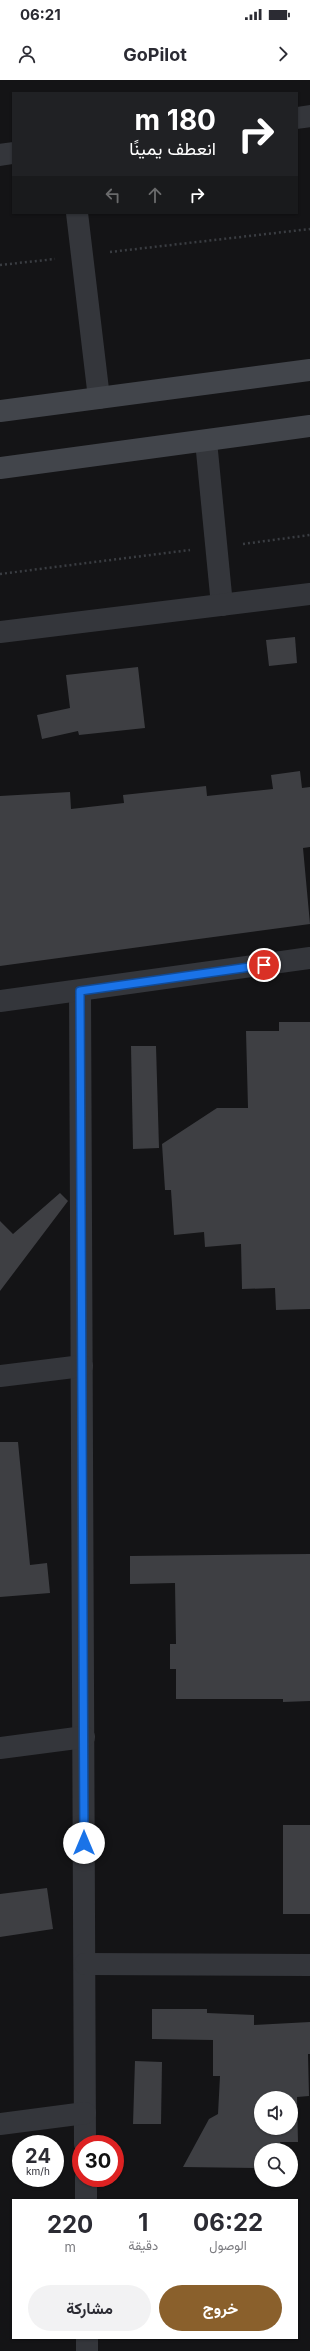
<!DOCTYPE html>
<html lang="ar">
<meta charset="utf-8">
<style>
body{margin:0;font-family:Inter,Vazirmatn,sans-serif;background:#f2f2f3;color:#2b2b33;direction:rtl;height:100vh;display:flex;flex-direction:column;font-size:15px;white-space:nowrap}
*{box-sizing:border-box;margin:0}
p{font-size:13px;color:#7c7c81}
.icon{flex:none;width:22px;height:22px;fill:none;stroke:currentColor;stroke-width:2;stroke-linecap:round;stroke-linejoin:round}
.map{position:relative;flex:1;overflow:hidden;direction:ltr}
.details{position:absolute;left:12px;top:2119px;width:286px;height:140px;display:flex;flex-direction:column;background:#fff;border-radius:0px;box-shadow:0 1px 3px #0004;direction:rtl}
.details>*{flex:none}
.guide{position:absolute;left:12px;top:12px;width:286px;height:122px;border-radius:0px;box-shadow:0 1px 3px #0004;direction:rtl;background:#202124;color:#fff;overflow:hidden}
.tools{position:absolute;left:254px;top:2011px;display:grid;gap:8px}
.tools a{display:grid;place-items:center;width:44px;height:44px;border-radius:50%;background:#fff;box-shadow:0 1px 3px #0004;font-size:20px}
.speed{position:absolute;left:12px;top:2055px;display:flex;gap:8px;font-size:20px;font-weight:700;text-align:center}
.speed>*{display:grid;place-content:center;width:52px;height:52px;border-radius:50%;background:#fff;box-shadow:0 1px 3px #0004;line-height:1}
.speed small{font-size:10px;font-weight:400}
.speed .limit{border:6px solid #d22;background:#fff;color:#111}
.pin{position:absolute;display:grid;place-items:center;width:34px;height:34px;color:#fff;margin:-17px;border:2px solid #fff;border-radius:50%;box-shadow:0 1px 4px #0007}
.me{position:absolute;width:44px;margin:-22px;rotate:0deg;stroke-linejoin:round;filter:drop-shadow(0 0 3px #0008)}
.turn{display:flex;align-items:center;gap:14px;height:84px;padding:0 16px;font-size:18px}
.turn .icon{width:52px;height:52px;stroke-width:2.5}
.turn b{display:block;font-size:28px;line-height:34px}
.lanes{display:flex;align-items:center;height:38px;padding:0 16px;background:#0003;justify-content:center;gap:20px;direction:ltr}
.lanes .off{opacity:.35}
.eta{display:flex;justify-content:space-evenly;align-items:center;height:68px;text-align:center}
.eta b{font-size:24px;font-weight:700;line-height:28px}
.action{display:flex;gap:8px;margin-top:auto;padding:8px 16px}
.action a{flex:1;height:46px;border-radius:24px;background:#8a602c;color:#fff;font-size:16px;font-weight:700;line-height:46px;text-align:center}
.action a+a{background:#f2f2f3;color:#2b2b33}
.status{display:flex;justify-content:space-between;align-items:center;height:28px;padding:0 20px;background:#fff;direction:ltr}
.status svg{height:11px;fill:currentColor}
header{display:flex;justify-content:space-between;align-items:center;height:52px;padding:0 16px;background:#fff;font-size:18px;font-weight:700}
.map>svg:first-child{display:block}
</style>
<div class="status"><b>06:21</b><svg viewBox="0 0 49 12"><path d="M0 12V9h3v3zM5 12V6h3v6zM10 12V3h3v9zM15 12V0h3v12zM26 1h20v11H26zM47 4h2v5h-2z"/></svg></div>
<header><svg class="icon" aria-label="forward" viewBox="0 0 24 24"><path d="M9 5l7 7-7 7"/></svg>GoPilot<svg class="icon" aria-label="person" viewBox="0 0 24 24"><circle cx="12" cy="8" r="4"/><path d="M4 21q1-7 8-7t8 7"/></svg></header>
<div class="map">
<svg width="310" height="2271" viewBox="0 0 310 2271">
<rect width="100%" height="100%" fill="#141416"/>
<!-- building -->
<g fill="#3e3f43" fill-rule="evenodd">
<path d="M 295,557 L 297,583 L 269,586 L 266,560 Z"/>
<path d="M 138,587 L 145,648 L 79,655 L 78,651 L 42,659 L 37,635 L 70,628 L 66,595 Z"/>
<path d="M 300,691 L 302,708 L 310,707 L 310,767 L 303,768 L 310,844 L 0,886 L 0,716 L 70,712 L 71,729 L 124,723 L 123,715 L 206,706 L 207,716 L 273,709 L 271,695 Z"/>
<path d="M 279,942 L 310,942 L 310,1229 L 276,1230 L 275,1208 L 242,1209 L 241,1164 L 205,1167 L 204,1152 L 174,1155 L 171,1110 L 165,1110 L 162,1064 L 217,1028 L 248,1028 L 246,951 L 279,951 Z"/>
<path d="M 131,966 L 156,966 L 159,1068 L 133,1069 Z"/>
<path d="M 60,1113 L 68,1121 L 0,1211 L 0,1141 L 13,1154 Z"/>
<path d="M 0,1362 L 18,1362 L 30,1485 L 47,1483 L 50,1513 L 0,1517 Z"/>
<path d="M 310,1474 L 310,1621 L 283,1622 L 283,1619 L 176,1619 L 176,1589 L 170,1589 L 170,1564 L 176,1564 L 175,1503 L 130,1504 L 130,1476 Z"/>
<rect x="283" y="1745" width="27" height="89"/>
<path d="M 47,1808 L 53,1849 L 0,1857 L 0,1814 Z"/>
<path d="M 152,1929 L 207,1929 L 207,1933 L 254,1935 L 254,1945 L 310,1942 L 310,1974 L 308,1974 L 309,2016 L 297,2017 L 298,2062 L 280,2062 L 280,2070 L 261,2070 L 261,2088 L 183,2087 L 209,2039 L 218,2034 L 220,1996 L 213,1996 L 213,1960 L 152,1959 ZM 261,2018 L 291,2018 L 291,2048 L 261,2048 Z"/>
<path d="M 135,1981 L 162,1982 L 161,2044 L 133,2044 Z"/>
</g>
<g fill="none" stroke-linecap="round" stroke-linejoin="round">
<!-- path -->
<g stroke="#3a3d42" stroke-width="2.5" stroke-dasharray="2 3" stroke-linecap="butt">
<path d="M 110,172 L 310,149"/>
<path d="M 0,185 L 55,179"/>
<path d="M 243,464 L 310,455"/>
<path d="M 0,494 L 190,470"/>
</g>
<!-- minor -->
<g stroke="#34363b" stroke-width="22">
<path d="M 297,38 L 310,36"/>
<path d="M 0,75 L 13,73"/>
<path d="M 77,133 L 99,318"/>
<path d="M 206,361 L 222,525"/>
<path d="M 0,552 L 310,514"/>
<path d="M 80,911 L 85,2064"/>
<path d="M 0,921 L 310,878"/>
<path d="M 0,1296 L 82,1286"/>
<path d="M 0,1668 L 84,1657"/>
<path d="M 85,1884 L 310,1885"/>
<path d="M 0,2044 L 85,2033"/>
<path d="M 86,2098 L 86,2120"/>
<path d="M 87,2258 L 87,2271"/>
</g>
<!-- secondary -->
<g stroke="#42454b" stroke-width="22">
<path d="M 0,331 L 310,290"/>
<path d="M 0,388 L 310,346"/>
</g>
</g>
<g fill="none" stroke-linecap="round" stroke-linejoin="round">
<defs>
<path id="route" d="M 84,1763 L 80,911 L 264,885"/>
</defs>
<!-- route casing -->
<use href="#route" stroke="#114b97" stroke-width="10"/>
<!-- route -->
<use href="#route" stroke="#1a73e8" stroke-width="7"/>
</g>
</svg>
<div class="tools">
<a><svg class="icon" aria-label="sound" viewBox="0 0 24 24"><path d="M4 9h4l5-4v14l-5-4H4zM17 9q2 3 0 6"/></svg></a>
<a><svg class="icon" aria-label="search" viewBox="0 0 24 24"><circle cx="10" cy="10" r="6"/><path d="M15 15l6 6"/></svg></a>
</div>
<div class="speed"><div>24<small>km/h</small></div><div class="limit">30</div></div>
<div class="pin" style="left:264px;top:885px;background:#d93025"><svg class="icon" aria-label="arrive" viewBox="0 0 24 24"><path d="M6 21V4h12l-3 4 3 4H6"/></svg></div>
<svg class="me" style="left:84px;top:1763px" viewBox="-20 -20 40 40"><circle r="19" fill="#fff"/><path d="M0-13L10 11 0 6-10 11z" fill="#1a73e8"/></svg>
<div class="guide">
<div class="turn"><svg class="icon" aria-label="right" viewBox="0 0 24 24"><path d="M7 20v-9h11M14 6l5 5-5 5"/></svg><div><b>180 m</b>انعطف يمينًا</div></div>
<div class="lanes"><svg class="icon off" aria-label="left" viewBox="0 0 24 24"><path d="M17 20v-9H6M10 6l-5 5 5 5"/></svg><svg class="icon off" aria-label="ahead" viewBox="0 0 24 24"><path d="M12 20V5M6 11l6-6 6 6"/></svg><svg class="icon" aria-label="right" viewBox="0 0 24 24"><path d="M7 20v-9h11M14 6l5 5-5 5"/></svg></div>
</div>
<section class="details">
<div class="eta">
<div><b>06:22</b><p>الوصول</p></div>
<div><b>1</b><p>دقيقة</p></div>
<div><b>220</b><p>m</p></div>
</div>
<div class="action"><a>خروج</a><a>مشاركة</a></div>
</section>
</div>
